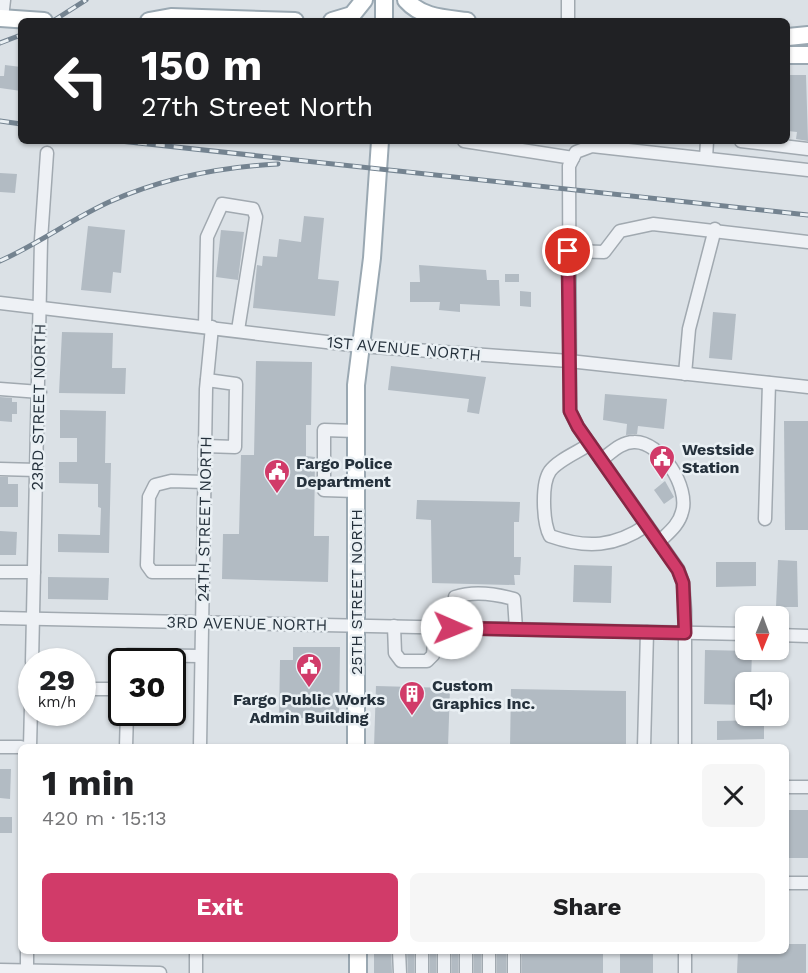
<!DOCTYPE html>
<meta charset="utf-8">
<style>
body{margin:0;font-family:"Work Sans",sans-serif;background:#f6f6f6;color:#202124;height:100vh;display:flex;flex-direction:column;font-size:22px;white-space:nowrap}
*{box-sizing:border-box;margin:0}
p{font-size:20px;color:#757577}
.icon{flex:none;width:33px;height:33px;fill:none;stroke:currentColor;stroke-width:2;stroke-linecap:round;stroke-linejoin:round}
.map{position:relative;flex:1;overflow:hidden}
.details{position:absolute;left:18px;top:744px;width:771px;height:210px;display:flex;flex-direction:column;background:#fff;border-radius:9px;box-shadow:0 2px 4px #0004}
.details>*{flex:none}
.banner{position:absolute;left:18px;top:18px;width:772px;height:126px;border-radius:9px;box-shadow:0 2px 4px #0004;background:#202124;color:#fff;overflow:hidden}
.needle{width:39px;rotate:181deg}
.controls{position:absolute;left:735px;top:606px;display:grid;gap:12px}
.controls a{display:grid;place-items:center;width:54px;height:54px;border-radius:9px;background:#fff;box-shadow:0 2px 4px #0004;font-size:30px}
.speed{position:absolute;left:18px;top:648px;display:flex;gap:12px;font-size:30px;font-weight:700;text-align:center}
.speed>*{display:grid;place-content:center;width:78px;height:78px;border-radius:50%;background:#fff;box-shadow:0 2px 4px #0004;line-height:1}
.speed small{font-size:15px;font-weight:400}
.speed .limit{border:3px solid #111;border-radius:9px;background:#fff;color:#111}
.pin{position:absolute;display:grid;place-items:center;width:51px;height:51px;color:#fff;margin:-26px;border:3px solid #fff;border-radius:50%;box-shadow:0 2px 6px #0007}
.me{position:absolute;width:66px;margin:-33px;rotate:91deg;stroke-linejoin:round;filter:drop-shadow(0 0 4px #0008)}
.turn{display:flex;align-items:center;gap:21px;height:126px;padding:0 24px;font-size:27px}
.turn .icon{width:78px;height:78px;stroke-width:2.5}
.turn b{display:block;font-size:42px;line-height:51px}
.round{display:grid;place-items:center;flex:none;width:63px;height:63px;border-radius:9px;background:#f6f6f6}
.summary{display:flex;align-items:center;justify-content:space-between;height:102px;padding:0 24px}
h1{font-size:36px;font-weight:700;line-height:45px}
.action{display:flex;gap:12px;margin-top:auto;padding:12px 24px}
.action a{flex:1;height:69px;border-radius:9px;background:#d13b69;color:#fff;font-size:24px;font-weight:700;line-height:69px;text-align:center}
.action a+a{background:#f6f6f6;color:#202124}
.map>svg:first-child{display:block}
</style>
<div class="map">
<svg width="808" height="973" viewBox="0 0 808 973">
<rect width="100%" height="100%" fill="#dbe1e6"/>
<!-- building -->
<g fill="#b2bbc3">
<path d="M 5,65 L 21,67 L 21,91 L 0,88 L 0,76 L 4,76 Z"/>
<path d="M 788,75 L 806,75 L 808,141 L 796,139 L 797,132 L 788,131 Z"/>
<path d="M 0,173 L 17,174 L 15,193 L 0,192 Z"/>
<path d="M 304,216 L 324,218 L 318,279 L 339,281 L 335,316 L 253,308 L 257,265 L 262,266 L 263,256 L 277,257 L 279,239 L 301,242 Z"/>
<path d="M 88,226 L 125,230 L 121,273 L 113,272 L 111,293 L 81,290 Z"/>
<path d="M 221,230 L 244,232 L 238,280 L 216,277 Z"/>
<path d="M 419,265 L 486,270 L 487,280 L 499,280 L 500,306 L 460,304 L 460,312 L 439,310 L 440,302 L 410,302 L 410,282 L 420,282 Z"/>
<rect x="505" y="274" width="14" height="8"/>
<path d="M 520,291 L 531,292 L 531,307 L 520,306 Z"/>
<path d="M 713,312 L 736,314 L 732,360 L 709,358 Z"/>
<path d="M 62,332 L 113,333 L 112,368 L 126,368 L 125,394 L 59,393 Z"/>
<path d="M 256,361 L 312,362 L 311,425 L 306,425 L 306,456 L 315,457 L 314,536 L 329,536 L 328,582 L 222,579 L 223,534 L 239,534 L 241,455 L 254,455 Z"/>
<path d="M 391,366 L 486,377 L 479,414 L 467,412 L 469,399 L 388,390 Z"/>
<path d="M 605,394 L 667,399 L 664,429 L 638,426 L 637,434 L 626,435 L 627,424 L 603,420 Z"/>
<path d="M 0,397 L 12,398 L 12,402 L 17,402 L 17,414 L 12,414 L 12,422 L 0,421 Z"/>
<path d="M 60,410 L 106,411 L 105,463 L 111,463 L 109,553 L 58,552 L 58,534 L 100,535 L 101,508 L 98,507 L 98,484 L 59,483 L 59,462 L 77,462 L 77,438 L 60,438 Z"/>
<path d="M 784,421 L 808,421 L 808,530 L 785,530 Z"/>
<path d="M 0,477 L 8,477 L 8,484 L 18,484 L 18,507 L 0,507 Z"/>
<path d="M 665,481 L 674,497 L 664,504 L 654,490 Z"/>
<path d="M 417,500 L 520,502 L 519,522 L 514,522 L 514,557 L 521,557 L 520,575 L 514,575 L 515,585 L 432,583 L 431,520 L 416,519 Z"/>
<path d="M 0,531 L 17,532 L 16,555 L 0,555 Z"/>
<path d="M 778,560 L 797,561 L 798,607 L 776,607 Z"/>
<path d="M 716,562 L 756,562 L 756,586 L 716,587 Z"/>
<path d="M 574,565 L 612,566 L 611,603 L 573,602 Z"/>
<path d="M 48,577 L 109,578 L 108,600 L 48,599 Z"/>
<path d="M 293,647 L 340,647 L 339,718 L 279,718 L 280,660 L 293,660 Z"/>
<path d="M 705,650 L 752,651 L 751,682 L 746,682 L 746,705 L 704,704 Z"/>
<path d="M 376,686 L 450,688 L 448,747 L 374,747 Z"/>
<path d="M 511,689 L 626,691 L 626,747 L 510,747 Z"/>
<rect x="136" y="712" width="23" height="10"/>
<path d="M 764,720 L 764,739 L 717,740 L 717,721 Z"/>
<path d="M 0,769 L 11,769 L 10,799 L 0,798 Z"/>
<rect x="786" y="810" width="22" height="48"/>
<rect x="0" y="817" width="12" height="16"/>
<path d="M 786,944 L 806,944 L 806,973 L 737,973 L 738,951 L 786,951 Z"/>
<path d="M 374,951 L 391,951 L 392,973 L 374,973 Z"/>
<path d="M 407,951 L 414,951 L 414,973 L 408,973 Z"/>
<rect x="430" y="951" width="6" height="22"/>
<rect x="452" y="951" width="6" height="22"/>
<rect x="474" y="951" width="7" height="22"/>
<rect x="497" y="951" width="9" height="22"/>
<rect x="522" y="951" width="81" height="22"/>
<rect x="620" y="951" width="33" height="22"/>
</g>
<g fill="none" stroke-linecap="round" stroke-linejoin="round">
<defs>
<g id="minor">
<path d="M 2,18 L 4,0"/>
<path d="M 568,21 L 568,0"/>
<path d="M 464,141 L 573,158"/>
<path d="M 741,141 L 808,149"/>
<path d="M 706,158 L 707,141"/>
<path d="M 568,251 L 604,252 L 620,231 L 653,224 L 808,242"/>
<path d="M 0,303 L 360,346 L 569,361 L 808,387"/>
<path d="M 205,326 L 207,237 L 222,204 L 253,209 L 256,217 L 238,330"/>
<path d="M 685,374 L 689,329 L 715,229"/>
<path d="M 0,389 L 40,392"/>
<path d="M 590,444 C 578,452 558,460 550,471 C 541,484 543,523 550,536 C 587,549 615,547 647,525"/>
<path d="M 205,446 L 235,447 L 236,384 L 207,380"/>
<path d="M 601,460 C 611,453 621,442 634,442 C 661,441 690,488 682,512 C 679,525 668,533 659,542"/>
<path d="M 0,469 L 37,470"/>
<path d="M 356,491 L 324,490 L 324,430 L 356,431"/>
<path d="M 765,519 L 769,383"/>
<path d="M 0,572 L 34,572"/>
<path d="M 203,572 L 152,572 L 147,565 L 149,497 L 155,485 L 171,481 L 204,482"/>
<path d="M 0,618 L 746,634"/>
<path d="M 394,626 L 395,653 L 401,661 L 427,661 L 433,655 L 435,627"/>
<path d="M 452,628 L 455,597 C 473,591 496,594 514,599 L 516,629"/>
<path d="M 778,635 L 808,636"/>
<path d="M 32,662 L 41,240 L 47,153"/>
<path d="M 128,662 L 128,655 L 201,656"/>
<path d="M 82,689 L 122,689"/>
<path d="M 0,747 L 21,747"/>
<path d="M 30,747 L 32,666"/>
<path d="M 126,747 L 127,712"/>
<path d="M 200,747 L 206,389 L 212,327"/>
<path d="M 644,747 L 647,632"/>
<path d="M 685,747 L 685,610 L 683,583 L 678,569 L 578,427 L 570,411 L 569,166 L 576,152 L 592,146 L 808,170"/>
<path d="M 786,787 L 808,787"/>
<path d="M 786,883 L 808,883"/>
<path d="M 399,951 L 400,973"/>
<path d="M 422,951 L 422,973"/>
<path d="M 444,951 L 444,973"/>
<path d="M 466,951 L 466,973"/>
<path d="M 489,951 L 489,973"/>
<path d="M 514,951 L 514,973"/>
<path d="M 685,951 L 685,973"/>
<path d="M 0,970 L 160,973"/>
<path d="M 27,973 L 27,951"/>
<path d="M 196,973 L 196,951"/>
</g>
<g id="major">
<path d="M 406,0 C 422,18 444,18 467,21"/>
<path d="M 0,18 L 44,21"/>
<path d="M 149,21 L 171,17 L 295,21"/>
<path d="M 332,21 L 352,15 L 364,0"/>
<path d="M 384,21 L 384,0"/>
<path d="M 788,37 L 808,35"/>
<path d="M 788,55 L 808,55"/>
<path d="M 356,747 L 356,385 L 372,258 L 380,141"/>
<path d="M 358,951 L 358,973"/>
</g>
</defs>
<!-- minor casing -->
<use href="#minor" stroke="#a1a9b0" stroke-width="15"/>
<!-- major casing -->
<use href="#major" stroke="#9aa8b2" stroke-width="20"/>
<!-- minor -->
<use href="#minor" stroke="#eef1f5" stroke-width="12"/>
<!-- major -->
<use href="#major" stroke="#fff" stroke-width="16"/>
<defs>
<g id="rail">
<path d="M 53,21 L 86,0"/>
<path d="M 0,43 L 21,35"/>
<path d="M 0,121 L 21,124"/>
<path d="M 120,141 L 808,215"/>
<path d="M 0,261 C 38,244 72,219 109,202 C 163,178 220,167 278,164"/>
</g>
</defs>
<!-- rail casing -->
<use href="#rail" stroke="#748390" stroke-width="5"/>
<!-- rail -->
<use href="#rail" stroke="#eaf0f4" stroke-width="3" stroke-dasharray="9" stroke-linecap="butt"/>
</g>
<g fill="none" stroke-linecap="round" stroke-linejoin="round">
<defs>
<path id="route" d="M 452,628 L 685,633 L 683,583 L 678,570 L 578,427 L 570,411 L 568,251"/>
</defs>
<!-- route casing -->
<use href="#route" stroke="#882644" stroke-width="15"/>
<!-- route -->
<use href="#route" stroke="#d13b69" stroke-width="10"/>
</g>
<!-- icons -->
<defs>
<symbol id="civic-pin" viewBox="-11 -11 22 30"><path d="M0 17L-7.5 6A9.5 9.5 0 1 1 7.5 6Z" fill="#d13b69" stroke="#eaf0f4"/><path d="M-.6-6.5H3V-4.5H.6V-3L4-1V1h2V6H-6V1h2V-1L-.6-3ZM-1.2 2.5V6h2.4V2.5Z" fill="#fff"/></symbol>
<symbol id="building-pin" viewBox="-11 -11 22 30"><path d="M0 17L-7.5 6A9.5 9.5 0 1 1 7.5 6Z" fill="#d13b69" stroke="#eaf0f4"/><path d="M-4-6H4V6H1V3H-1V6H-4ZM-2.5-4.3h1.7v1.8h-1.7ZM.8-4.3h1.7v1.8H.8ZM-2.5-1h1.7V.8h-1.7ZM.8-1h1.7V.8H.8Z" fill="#fff"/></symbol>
</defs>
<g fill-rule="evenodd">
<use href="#civic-pin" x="647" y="443" width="30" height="40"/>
<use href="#civic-pin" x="262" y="457" width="30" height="40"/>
<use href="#civic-pin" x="294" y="651" width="30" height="40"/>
<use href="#building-pin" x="397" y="679" width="30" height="40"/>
</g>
<g text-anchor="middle" stroke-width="5" stroke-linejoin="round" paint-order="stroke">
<!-- street labels -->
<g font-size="16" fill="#25313c" stroke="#eaf0f4">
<text transform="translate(404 348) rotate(5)" y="6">1ST AVENUE NORTH</text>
<text transform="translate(38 407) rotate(-89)" y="6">23RD STREET NORTH</text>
<text transform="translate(204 519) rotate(-89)" y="6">24TH STREET NORTH</text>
<text transform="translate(356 592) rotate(-90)" y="6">25TH STREET NORTH</text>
<text transform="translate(247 623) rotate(1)" y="6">3RD AVENUE NORTH</text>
</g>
<!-- poi labels -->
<g font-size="16" font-weight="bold" fill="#25313c" stroke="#eaf0f4" text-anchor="start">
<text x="682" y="455">Westside<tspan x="682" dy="18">Station</tspan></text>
<text x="296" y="469">Fargo Police<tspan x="296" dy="18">Department</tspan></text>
<text x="432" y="691">Custom<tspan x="432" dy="18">Graphics Inc.</tspan></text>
<text x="309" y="705" text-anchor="middle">Fargo Public Works<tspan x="309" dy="18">Admin Building</tspan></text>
</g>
</g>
</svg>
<div class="controls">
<a><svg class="needle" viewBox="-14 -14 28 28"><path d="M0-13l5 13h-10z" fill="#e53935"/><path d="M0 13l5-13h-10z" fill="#757577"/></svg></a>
<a><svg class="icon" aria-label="sound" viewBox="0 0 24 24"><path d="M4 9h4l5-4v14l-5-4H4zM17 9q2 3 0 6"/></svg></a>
</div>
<div class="speed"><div>29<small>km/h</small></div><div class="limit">30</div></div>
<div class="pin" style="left:568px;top:251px;background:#d93025"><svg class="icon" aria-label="arrive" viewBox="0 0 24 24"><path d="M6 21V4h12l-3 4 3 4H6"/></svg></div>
<svg class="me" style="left:452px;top:628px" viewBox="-20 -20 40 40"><circle r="19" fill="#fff"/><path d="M0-13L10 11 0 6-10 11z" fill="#d13b69"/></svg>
<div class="banner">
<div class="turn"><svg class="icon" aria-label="left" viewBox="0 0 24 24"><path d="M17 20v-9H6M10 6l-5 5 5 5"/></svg><div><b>150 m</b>27th Street North</div></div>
</div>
<section class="details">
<div class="summary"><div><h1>1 min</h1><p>420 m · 15:13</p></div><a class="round"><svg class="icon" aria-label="close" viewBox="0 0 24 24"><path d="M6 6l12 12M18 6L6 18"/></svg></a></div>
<div class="action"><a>Exit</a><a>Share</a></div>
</section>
</div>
